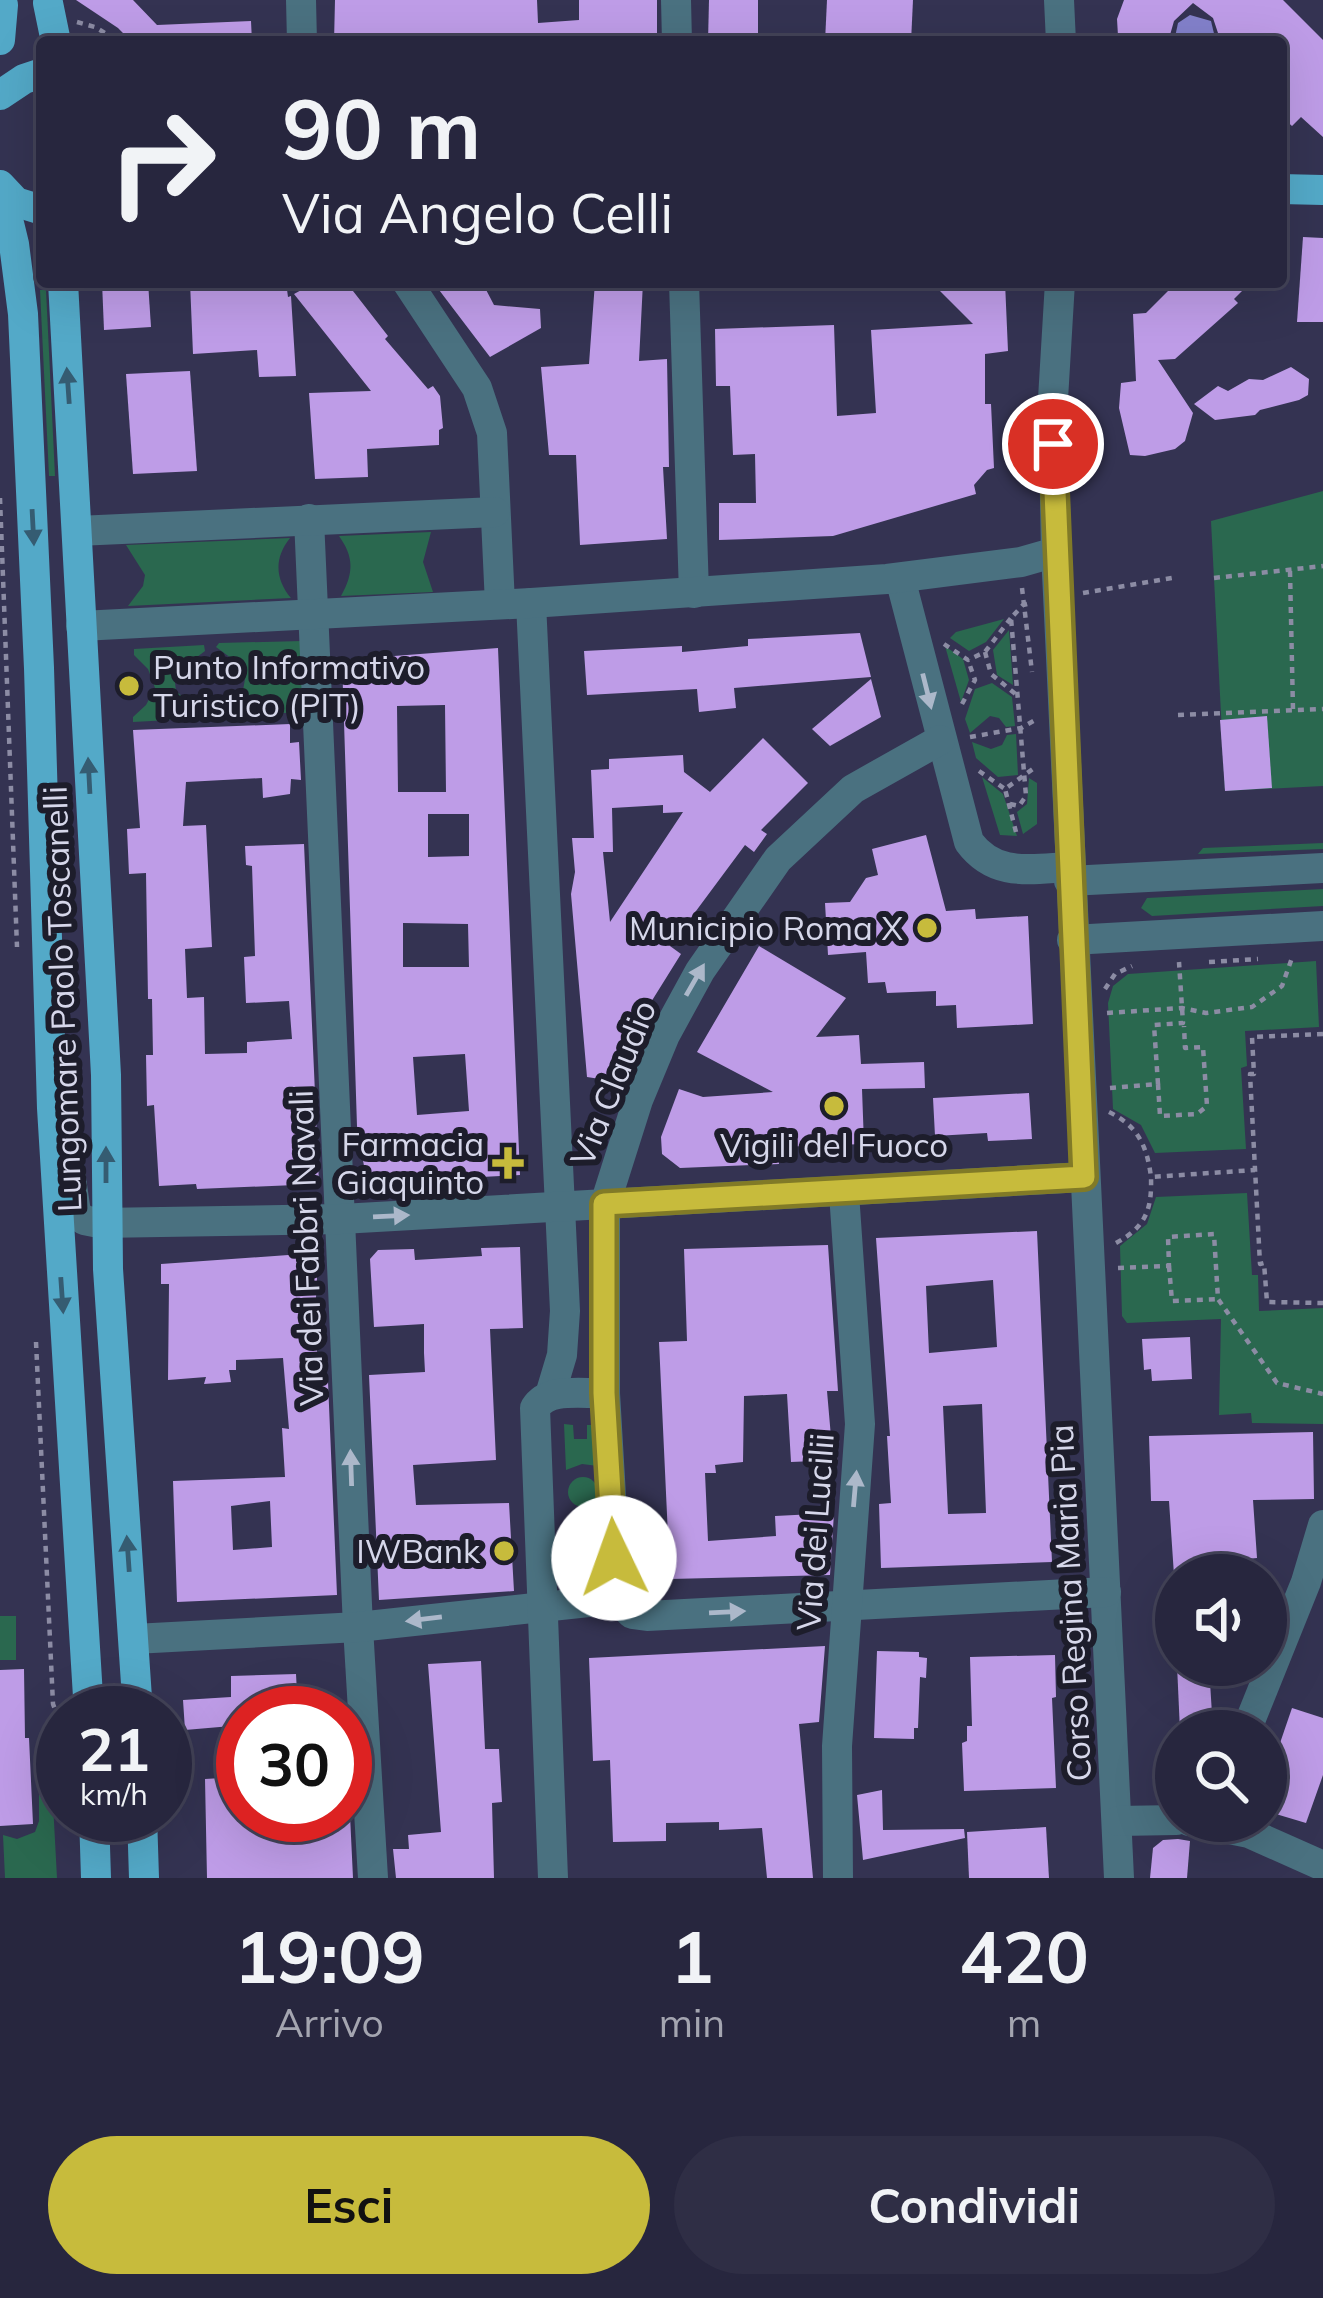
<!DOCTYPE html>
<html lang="it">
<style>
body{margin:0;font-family:Mulish,sans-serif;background:#2f2e45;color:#f1f3f6;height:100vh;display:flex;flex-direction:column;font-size:45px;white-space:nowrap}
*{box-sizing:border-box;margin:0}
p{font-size:39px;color:#a4a5b0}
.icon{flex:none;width:66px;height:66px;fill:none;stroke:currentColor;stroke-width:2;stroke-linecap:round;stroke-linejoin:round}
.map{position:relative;height:1878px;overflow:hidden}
.drawer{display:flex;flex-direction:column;background:#27263e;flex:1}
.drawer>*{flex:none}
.guide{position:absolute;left:36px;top:36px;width:1251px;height:252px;border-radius:12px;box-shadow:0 12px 48px #0002,0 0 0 3px #434358;background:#27263e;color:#f1f3f6;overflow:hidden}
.fabs{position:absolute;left:1155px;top:1554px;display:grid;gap:24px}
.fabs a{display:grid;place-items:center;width:132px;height:132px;border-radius:50%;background:#27263e;box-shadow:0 12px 48px #0002,0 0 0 3px #434358;font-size:60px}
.speed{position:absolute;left:36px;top:1686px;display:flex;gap:24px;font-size:60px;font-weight:700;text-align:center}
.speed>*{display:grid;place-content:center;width:156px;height:156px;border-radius:50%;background:#27263e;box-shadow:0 12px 48px #0002,0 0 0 3px #434358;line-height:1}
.speed small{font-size:30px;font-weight:400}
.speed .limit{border:18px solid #d22;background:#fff;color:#111}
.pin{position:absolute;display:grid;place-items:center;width:102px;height:102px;color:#fff;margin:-51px;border:6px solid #fff;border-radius:50%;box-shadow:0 3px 12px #0007}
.me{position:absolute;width:132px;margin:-66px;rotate:357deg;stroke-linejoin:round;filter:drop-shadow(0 0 9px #0008)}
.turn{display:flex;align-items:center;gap:42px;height:252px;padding:0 48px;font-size:54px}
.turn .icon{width:156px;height:156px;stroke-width:2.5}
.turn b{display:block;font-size:84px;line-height:102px}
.eta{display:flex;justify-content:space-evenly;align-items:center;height:204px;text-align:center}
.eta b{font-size:72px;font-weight:700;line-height:84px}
.action{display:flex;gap:24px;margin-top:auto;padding:24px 48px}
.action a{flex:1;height:138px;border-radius:72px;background:#c7bb3c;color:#111;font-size:48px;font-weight:700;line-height:138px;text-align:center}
.action a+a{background:#2f2e45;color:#f1f3f6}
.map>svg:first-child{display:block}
</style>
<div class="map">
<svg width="1323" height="1878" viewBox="0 0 1323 1878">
<rect width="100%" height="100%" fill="#343352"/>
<!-- green -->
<g fill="#2a684f">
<path d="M 40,290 L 46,290 L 55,476 L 49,476 Z"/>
<path d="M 1323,491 L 1323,786 L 1225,791 L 1211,521 Z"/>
<path d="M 431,532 L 423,562 L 433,592 L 341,596 C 354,573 354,557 339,536 Z"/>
<path d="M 290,538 C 274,558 275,579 291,598 L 128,606 L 143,586 L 145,575 L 126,545 Z"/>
<path d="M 1004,619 L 986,642 L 969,651 L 950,638 L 956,632 Z"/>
<path d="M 1009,630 L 1013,685 L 997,675 L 993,650 Z"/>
<path d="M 302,641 L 304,712 L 222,716 L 242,696 L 245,679 L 235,661 L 216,647 L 219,643 Z"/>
<path d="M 204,645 L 205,651 L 189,663 L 179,663 L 174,674 L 176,691 L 207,718 L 133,722 L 133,717 L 146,705 L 155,688 L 148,669 L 134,655 L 134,649 Z"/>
<path d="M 945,646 L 963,659 L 969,680 L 961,702 Z"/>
<path d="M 992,683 L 1012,697 L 1015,726 L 1006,727 L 999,718 L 990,716 L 970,733 L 965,719 L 975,689 Z"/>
<path d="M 1016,734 L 1018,775 L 998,777 L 976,758 L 972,742 L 991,749 L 1002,745 L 1007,735 Z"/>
<path d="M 982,777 L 1003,794 L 1017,836 L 1000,835 Z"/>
<path d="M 1029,778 L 1037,783 L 1037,824 L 1023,834 L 1017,812 L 1027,804 Z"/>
<path d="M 1323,843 L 1323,849 L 1198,854 L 1203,848 Z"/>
<path d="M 1323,889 L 1323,906 L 1152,916 L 1141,908 L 1147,898 Z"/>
<path d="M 1316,961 L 1319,1027 L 1245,1031 L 1247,1066 L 1241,1068 L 1246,1149 L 1155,1153 L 1141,1125 L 1113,1109 L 1108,1003 L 1113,986 L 1128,974 Z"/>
<path d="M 1247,1193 L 1252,1275 L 1258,1275 L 1259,1311 L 1323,1308 L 1323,1424 L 1252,1423 L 1251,1413 L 1219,1415 L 1221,1319 L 1127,1323 L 1122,1316 L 1120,1246 L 1147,1224 L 1156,1197 Z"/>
<path d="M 564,1424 L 573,1425 L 574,1439 L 587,1439 L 587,1425 L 596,1425 L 598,1466 L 582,1464 L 566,1470 Z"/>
<circle cx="583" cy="1492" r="15"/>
<path d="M 568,1517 L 584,1520 L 600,1517 L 601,1558 L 570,1560 Z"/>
<rect x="0" y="1616" width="16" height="44"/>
<path d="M 39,1784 L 52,1785 L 57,1878 L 5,1878 L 3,1835 L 17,1839 L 35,1832 L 39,1821 Z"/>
</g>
<!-- water -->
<path fill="#8381cb" d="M 1190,15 L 1211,21 L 1216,42 L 1174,42 L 1178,23 Z"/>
<!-- building -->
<g fill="#be9ce7" fill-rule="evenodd">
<path d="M 76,0 L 133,0 L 157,25 L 251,21 L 252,42 L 132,42 L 118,28 Z"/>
<path d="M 335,0 L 537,0 L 538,23 L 579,20 L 579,0 L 657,0 L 657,42 L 334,42 Z"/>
<path d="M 709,0 L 758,0 L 758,42 L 708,42 Z"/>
<path d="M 827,0 L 913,0 L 911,42 L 825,42 Z"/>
<path d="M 1124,0 L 1283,0 L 1323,40 L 1323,137 L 1301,117 L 1292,126 L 1281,116 L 1281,42 L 1221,42 L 1213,18 L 1193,3 L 1174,21 L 1168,42 L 1132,42 L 1131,36 L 1118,36 L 1117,19 Z"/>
<path d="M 1303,237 L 1323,238 L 1323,322 L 1297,322 Z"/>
<path d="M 102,282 L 148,282 L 151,327 L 104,330 Z"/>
<path d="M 190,282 L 286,282 L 288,297 L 291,296 L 296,376 L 259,377 L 257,350 L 193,354 Z"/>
<path d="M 316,282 L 346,282 L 388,336 L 385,339 L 428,389 L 433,386 L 440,396 L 443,428 L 439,430 L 439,445 L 367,449 L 368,477 L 315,479 L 309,393 L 371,391 L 294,294 Z"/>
<path d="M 433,282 L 482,282 L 494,305 L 540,309 L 541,328 L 490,357 Z"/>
<path d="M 595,282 L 643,282 L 639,361 L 667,359 L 669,467 L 663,467 L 667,539 L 580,545 L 576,455 L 549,455 L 541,367 L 589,364 Z"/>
<path d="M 931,282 L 1005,282 L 1008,351 L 985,354 L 985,404 L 991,404 L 994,468 L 987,470 L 974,485 L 976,494 L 833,536 L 719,540 L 719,503 L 756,503 L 755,454 L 733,455 L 730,386 L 716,386 L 715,329 L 834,325 L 837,416 L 876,413 L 871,330 L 973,324 Z"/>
<path d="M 1177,282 L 1251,282 L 1234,299 L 1238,303 L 1175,359 L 1158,360 L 1193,413 L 1185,441 L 1175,449 L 1145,456 L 1130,455 L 1119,408 L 1121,383 L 1136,381 L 1133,314 L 1146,313 Z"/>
<path d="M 1291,367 L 1309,379 L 1308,395 L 1299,400 L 1260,410 L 1255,415 L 1215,420 L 1194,404 L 1218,386 L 1228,391 L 1249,379 L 1263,380 Z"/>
<path d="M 190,371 L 197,471 L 133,474 L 126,374 Z"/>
<path d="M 860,633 L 871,677 L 734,688 L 736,708 L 699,712 L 697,689 L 587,695 L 584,651 L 682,646 L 682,652 L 748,646 L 748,639 Z"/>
<path d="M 498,648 L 520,1175 L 367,1183 L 357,1126 L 342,660 ZM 445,705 L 446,792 L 398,792 L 397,706 ZM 428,814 L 469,814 L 469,856 L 428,857 ZM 403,923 L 468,924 L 469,967 L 403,967 ZM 465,1054 L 469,1111 L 417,1115 L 413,1057 Z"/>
<path d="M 871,679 L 881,717 L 830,746 L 812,729 Z"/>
<path d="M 1267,716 L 1272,788 L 1225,791 L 1220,720 Z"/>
<path d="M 290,724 L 290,743 L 299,742 L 301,780 L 291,779 L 290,794 L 263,798 L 262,778 L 186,782 L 183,826 L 206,825 L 212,947 L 185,949 L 187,998 L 204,997 L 205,1054 L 247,1053 L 247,1042 L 292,1039 L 289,1001 L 246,1003 L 244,957 L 255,956 L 252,866 L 246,865 L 245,846 L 304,844 L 319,1184 L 197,1189 L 196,1184 L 159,1186 L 154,1105 L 147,1106 L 146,1055 L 153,1055 L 152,999 L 148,999 L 146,873 L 129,874 L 127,829 L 140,828 L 133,730 Z"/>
<path d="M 763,738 L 808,783 L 761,830 L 767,834 L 754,852 L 745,845 L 670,946 L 681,954 L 628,1039 L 632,1041 L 613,1081 L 587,1077 L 571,894 L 575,872 L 572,838 L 594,838 L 591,770 L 609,769 L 609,759 L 683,755 L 684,772 L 710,792 ZM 663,805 L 663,813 L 683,812 L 610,922 L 603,852 L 613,852 L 612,808 Z"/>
<path d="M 926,835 L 946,911 L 975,909 L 976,919 L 1028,916 L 1033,1024 L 957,1028 L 956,1005 L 936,1006 L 936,991 L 887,993 L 885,982 L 868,983 L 866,952 L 828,955 L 825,903 L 850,902 L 866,878 L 878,875 L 872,849 Z"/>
<path d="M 759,946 L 846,998 L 816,1037 L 859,1035 L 861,1064 L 924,1062 L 925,1088 L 862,1089 L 864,1144 L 778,1147 L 779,1164 L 680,1168 L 662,1154 L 661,1137 L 679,1089 L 703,1097 L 773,1092 L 697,1052 Z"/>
<path d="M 1029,1093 L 1032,1139 L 988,1141 L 987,1133 L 935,1136 L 933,1098 Z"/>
<path d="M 1037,1231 L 1052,1562 L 881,1568 L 879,1504 L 891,1503 L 887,1436 L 890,1436 L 876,1238 ZM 993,1280 L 997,1347 L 929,1353 L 926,1286 ZM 982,1404 L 986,1513 L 948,1514 L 943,1406 Z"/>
<path d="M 828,1245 L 838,1391 L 827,1391 L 831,1437 L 837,1437 L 838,1460 L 791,1462 L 787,1394 L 744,1396 L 743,1462 L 715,1465 L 716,1473 L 705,1473 L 708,1541 L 776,1536 L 775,1516 L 834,1513 L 830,1575 L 670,1579 L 659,1342 L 687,1341 L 684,1249 Z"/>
<path d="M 520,1247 L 523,1328 L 490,1329 L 496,1460 L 413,1465 L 416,1505 L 509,1503 L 514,1591 L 379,1600 L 369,1375 L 425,1372 L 424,1353 L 424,1324 L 374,1327 L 370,1259 L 378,1250 L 414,1249 L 415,1260 L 482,1256 L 481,1248 Z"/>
<path d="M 302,1254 L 302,1260 L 318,1258 L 315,1318 L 319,1382 L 328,1382 L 337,1595 L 177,1602 L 173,1481 L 285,1477 L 282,1428 L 289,1429 L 283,1358 L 236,1360 L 236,1370 L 229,1370 L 231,1382 L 204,1384 L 206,1377 L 168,1380 L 169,1284 L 161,1284 L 161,1264 ZM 270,1501 L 272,1547 L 233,1550 L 231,1506 Z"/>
<path d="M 1190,1337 L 1192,1379 L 1152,1381 L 1151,1369 L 1144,1370 L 1142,1339 Z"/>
<path d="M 1313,1432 L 1314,1499 L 1253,1500 L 1257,1558 L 1246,1559 L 1247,1575 L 1174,1575 L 1169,1501 L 1151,1501 L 1149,1436 Z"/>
<path d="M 825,1646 L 819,1722 L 799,1724 L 813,1878 L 767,1878 L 762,1828 L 719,1830 L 719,1822 L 666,1823 L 666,1841 L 613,1842 L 610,1760 L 593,1761 L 589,1658 Z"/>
<path d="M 877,1651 L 919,1652 L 919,1657 L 927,1658 L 926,1678 L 920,1677 L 918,1728 L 914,1728 L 914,1739 L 874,1738 Z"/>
<path d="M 1055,1655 L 1056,1697 L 1052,1698 L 1056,1788 L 964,1791 L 962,1743 L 967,1741 L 967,1726 L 972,1726 L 970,1657 Z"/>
<path d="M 481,1661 L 485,1749 L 499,1749 L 502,1802 L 492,1803 L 494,1878 L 396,1878 L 393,1849 L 409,1849 L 408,1835 L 441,1832 L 428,1664 Z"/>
<path d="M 1177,1665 L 1209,1665 L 1213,1731 L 1180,1731 Z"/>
<path d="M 24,1669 L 25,1738 L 29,1738 L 33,1824 L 0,1826 L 0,1670 Z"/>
<path d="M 296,1674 L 298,1712 L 243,1713 L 243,1725 L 185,1730 L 183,1700 L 231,1697 L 231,1676 Z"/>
<path d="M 1292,1708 L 1323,1718 L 1323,1775 L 1306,1823 L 1266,1811 L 1266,1784 Z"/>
<path d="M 238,1777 L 240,1815 L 350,1815 L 353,1878 L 207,1878 L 205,1779 Z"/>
<path d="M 882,1790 L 883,1830 L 964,1829 L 965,1838 L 863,1860 L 857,1795 Z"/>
<path d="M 1046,1827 L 1049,1878 L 969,1878 L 967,1832 Z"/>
<path d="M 1178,1839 L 1190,1841 L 1187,1878 L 1150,1878 L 1153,1848 L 1163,1840 Z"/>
</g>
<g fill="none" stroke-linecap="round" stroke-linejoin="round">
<!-- path -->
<g stroke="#8c8ca4" stroke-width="4.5" stroke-dasharray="6 6" stroke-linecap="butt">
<path d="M 77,22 L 95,27 L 120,42"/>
<path d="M 0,498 L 17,947"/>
<path d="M 1290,571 L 1293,710"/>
<path d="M 1214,578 L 1323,566"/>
<path d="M 1022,588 L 1032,672"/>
<path d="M 1083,593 L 1172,578"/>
<path d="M 944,644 L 968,660 L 985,652 L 1011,618"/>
<path d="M 985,652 L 991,674 L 1018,696"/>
<path d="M 962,704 L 975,680 L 968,660"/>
<path d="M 1178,715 L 1323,709"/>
<path d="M 970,737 L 1021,728 L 1037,719"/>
<path d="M 979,771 L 1005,789"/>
<path d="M 1010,804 L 1019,806 L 1026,796 L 1011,618 L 1023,605 L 1031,603"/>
<path d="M 1016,832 L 1005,789 L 1037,766"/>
<path d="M 1209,962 L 1258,959"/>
<path d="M 1105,989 L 1115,974 L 1132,966"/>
<path d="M 1107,1013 L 1182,1008 L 1206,1013 L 1252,1007 L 1282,986 L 1293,955"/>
<path d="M 1323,1034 L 1252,1037 L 1254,1074 L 1250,1074 L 1260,1264 L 1264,1263 L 1267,1302 L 1323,1303"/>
<path d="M 1158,1084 L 1160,1116 L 1197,1114 L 1207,1106 L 1203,1047 L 1185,1048 L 1184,1026"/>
<path d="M 1110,1088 L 1158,1084 L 1154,1025 L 1183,1023 L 1179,962"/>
<path d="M 1109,1112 C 1138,1126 1147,1146 1151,1177"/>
<path d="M 1116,1243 C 1146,1227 1152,1209 1151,1177 L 1255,1170"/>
<path d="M 1169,1266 L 1172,1301 L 1218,1299"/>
<path d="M 1118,1268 L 1169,1266 L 1168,1237 L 1214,1234 L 1218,1299 L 1277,1383 L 1323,1394"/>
<path d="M 36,1342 L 53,1704 L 63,1731"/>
</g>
<!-- minor -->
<g stroke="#4a7180" stroke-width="30">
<path d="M 301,0 L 302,42"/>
<path d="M 676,0 L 677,42"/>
<path d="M 1059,0 L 1061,42"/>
<path d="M 407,282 L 477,388 L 492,433 L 500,604"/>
<path d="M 684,282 L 694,593"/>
<path d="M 1060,282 L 1053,399 L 1056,552 L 1119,1878"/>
<path d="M 309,519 L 358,1627 L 373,1878"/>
<path d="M 77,531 L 495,512"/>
<path d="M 900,578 L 969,842 C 995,877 1029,869 1069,867"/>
<path d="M 531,603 L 565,1311 L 562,1355 L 550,1395"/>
<path d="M 81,626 L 531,603 L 887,579 L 1021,562 L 1056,552"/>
<path d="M 1069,881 L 1323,868"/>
<path d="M 1072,940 L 1323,926"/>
<path d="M 69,1165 L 76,1213 L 84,1220 L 99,1223 L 341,1219 L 1083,1177"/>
<path d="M 617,1599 L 632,1614 L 647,1616 L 1106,1592"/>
<path d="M 134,1639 L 358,1627 L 617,1599 L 605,1393 L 605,1204 L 638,1100 L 665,1035 L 700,971 L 778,859 L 853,789 L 940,740"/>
<path d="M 1246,1731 L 1306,1582 L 1323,1525"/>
<path d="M 1118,1821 L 1176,1820"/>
<path d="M 1189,1821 L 1249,1833 L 1323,1866"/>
<path d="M 553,1878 L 535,1408 C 548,1387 581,1394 605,1393"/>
<path d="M 838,1878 L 837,1746 L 860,1424 L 844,1193"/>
</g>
<!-- major -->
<g stroke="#53a9c8" stroke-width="30">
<path d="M 48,3 L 56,42"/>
<path d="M 0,40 L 3,5"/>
<path d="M 0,95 L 24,79 L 42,73"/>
<path d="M 0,185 L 16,202 L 42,210"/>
<path d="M 0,186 L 14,244 L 23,314 L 39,668 L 52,1108 L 89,1713"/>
<path d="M 1281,189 L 1323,190"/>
<path d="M 63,282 L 106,1075 L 108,1269 L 138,1713"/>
<path d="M 94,1815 L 96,1878"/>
<path d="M 142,1815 L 144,1878"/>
</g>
</g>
<!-- one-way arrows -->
<defs><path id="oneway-solid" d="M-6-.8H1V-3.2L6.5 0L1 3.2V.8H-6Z" transform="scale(3)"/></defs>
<g fill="#355c72">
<use href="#oneway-solid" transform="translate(68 386) rotate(-94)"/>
<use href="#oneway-solid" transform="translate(33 527) rotate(87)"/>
<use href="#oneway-solid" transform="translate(89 776) rotate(-93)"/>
<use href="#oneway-solid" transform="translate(106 1165) rotate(-90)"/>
<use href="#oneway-solid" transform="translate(62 1295) rotate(86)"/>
<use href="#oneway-solid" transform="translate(128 1554) rotate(-94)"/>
</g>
<g fill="#acb8ca">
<use href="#oneway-solid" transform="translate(927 691) rotate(76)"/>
<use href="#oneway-solid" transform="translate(695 980) rotate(-60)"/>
<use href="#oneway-solid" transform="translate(391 1216) rotate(-3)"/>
<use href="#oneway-solid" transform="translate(351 1468) rotate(-92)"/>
<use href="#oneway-solid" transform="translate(855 1489) rotate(-85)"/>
<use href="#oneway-solid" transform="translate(727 1612) rotate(-3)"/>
<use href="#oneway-solid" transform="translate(424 1619) rotate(173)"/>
</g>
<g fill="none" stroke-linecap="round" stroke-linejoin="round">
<defs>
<path id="route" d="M 614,1558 L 604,1393 L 604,1204 L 1084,1177 L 1053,444"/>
</defs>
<!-- route casing -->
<use href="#route" stroke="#817a27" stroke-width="30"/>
<!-- route -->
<use href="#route" stroke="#c7bb3c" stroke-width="21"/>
</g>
<!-- markers -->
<g fill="#c7bb3c" stroke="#1d1d2b" stroke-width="4.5">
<circle cx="129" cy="686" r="12"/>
<circle cx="927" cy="928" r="12"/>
<circle cx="834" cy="1106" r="12"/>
<path d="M502 1145h12v12h12v12h-12v12h-12v-12h-12v-12h12z"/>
<circle cx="504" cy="1551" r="12"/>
</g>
<g text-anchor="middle" stroke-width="12" stroke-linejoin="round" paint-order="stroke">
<!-- poi labels -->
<g font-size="33" fill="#d6d7ea" stroke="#1d1d2b" text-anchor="end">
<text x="153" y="679" text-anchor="start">Punto Informativo<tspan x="153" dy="38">Turistico (PIT)</tspan></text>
<text x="903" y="940">Municipio Roma X</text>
<text x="484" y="1156">Farmacia<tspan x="484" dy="38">Giaquinto</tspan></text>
<text x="834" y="1157" text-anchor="middle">Vigili del Fuoco</text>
<text x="480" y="1563">IWBank</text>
</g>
<!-- street labels -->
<g font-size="33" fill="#d6d7ea" stroke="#1d1d2b">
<text transform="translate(62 999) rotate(-92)" y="12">Lungomare Paolo Toscanelli</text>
<text transform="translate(613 1083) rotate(-68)" y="12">Via Claudio</text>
<text transform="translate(306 1248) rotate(-92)" y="12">Via dei Fabbri Navali</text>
<text transform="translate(815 1532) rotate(-86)" y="12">Via dei Lucilii</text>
<text transform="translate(1070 1603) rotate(-93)" y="12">Corso Regina Maria Pia</text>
</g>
</g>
</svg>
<div class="fabs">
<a><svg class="icon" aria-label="sound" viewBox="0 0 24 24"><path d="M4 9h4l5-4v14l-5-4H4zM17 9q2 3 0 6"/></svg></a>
<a><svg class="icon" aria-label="search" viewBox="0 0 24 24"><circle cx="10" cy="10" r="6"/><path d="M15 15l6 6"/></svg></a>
</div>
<div class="speed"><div>21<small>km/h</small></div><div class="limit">30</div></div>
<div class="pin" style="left:1053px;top:444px;background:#d93025"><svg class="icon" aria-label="arrive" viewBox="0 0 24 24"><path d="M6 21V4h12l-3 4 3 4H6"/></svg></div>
<svg class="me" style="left:614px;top:1558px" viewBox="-20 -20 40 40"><circle r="19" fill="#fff"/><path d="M0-13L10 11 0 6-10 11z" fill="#c7bb3c"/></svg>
<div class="guide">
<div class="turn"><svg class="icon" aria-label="right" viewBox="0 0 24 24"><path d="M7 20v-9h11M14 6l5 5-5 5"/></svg><div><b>90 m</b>Via Angelo Celli</div></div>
</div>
</div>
<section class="drawer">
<div class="eta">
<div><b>19:09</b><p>Arrivo</p></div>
<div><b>1</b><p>min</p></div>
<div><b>420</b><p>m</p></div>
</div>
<div class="action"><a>Esci</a><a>Condividi</a></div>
</section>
